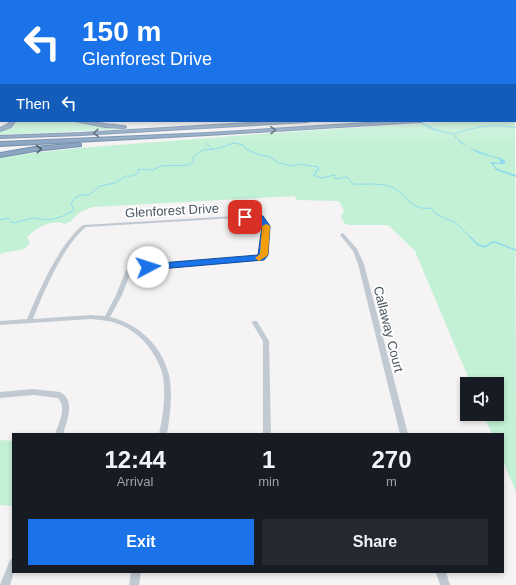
<!DOCTYPE html>
<style>
body{margin:0;font-family:Arial,sans-serif;background:#242831;color:#f1f3f6;height:100vh;display:flex;flex-direction:column;font-size:15px;white-space:nowrap}
*{box-sizing:border-box;margin:0}
p{font-size:13px;color:#9ea1a6}
.icon{flex:none;width:22px;height:22px;fill:none;stroke:currentColor;stroke-width:2;stroke-linecap:round;stroke-linejoin:round}
.map{position:relative;flex:1;overflow:hidden}
.sheet{position:absolute;left:12px;top:433px;width:492px;height:140px;display:flex;flex-direction:column;background:#171b24;border-radius:0px;box-shadow:0 2px 6px #0003}
.sheet>*{flex:none}
.banner{position:absolute;left:0px;top:0px;width:516px;height:122px;box-shadow:0 2px 6px #0003;background:#1a73e8;color:#fff;overflow:hidden}
.fabs{position:absolute;left:460px;top:377px;display:grid;gap:8px}
.fabs a{display:grid;place-items:center;width:44px;height:44px;border-radius:0px;background:#171b24;box-shadow:0 2px 6px #0003;font-size:20px}
.pin{position:absolute;display:grid;place-items:center;width:34px;height:34px;color:#fff;margin:-17px;border-radius:8px;box-shadow:0 2px 6px #0006}
.me{position:absolute;width:44px;margin:-22px;rotate:85deg;stroke-linejoin:round;filter:drop-shadow(0 0 3px #0008)}
.turn{display:flex;align-items:center;gap:14px;height:84px;padding:0 16px;font-size:18px}
.turn .icon{width:52px;height:52px;stroke-width:2.5}
.turn b{display:block;font-size:28px;line-height:34px}
.then{display:flex;align-items:center;height:38px;padding:0 16px;background:#0003;gap:8px;font-size:15px}
.eta{display:flex;justify-content:space-evenly;align-items:center;height:68px;text-align:center}
.eta b{font-size:24px;font-weight:800;line-height:28px}
.cta{display:flex;gap:8px;margin-top:auto;padding:8px 16px}
.cta a{flex:1;height:46px;border-radius:0px;background:#1a73e8;color:#fff;font-size:16px;font-weight:800;line-height:46px;text-align:center}
.cta a+a{background:#242831;color:#f1f3f6}
.map>svg:first-child{display:block}
</style>
<div class="map">
<svg width="516" height="585" viewBox="0 0 516 585">
<rect width="100%" height="100%" fill="#f5f3f3"/>
<!-- green -->
<g fill="#c3f1d5">
<path d="M 515,118 L 516,492 L 503,461 L 503,434 L 492,434 L 483,414 L 497,414 L 497,384 L 471,384 L 415,251 L 388,225 L 349,225 L 345,224 L 341,217 L 344,211 L 339,201 L 296,200 L 295,196 L 93,207 L 80,212 L 71,221 L 65,224 C 50,219 38,227 27,237 L 30,243 L 24,249 L 2,253 L 0,255 L 0,157 L 79,148 L 286,132 L 464,121 L 515,121 Z"/>
<path d="M 17,121 L 71,121 L 110,128 L 142,128 L 0,135 L 0,131 L 12,126 Z"/>
<path d="M 0,440 L 13,441 L 13,506 L 0,505 Z"/>
</g>
<!-- water -->
<path fill="#90daee" d="M 417,121 L 420,121 L 435,129 L 452,133 L 467,147 L 492,156 L 501,158 L 505,161 L 505,164 L 494,164 L 494,166 L 498,169 L 516,175 L 516,177 L 496,170 L 490,162 L 500,163 L 499,159 L 478,153 L 462,144 L 452,134 L 433,130 Z"/>
<g fill="none" stroke-linecap="round" stroke-linejoin="round">
<!-- stream-far1 -->
<g stroke="#90daee" stroke-width="1">
<path d="M 453,134 C 474,127 494,123 516,128"/>
<path d="M 206,143 L 212,149"/>
<path d="M 0,220 L 8,218 L 13,223 L 33,218 L 49,220 L 63,216 L 74,210 L 71,204 L 75,198 L 81,195 L 89,195 L 100,186 L 115,183 L 126,176 L 132,176 L 138,173 L 138,169 L 153,170 L 161,166 L 189,165 L 193,162 L 193,157 L 203,150 L 216,149 L 234,143 L 243,145 L 246,149 L 257,154 L 270,157 L 279,163 L 292,166 L 299,164 L 318,167 L 319,170 L 315,171 L 317,173 L 313,175 L 321,178 L 335,175 L 335,179 L 347,177 L 353,184 C 365,185 379,182 391,187 C 407,194 410,211 431,208 L 436,214 L 456,223 L 471,238"/>
</g>
<!-- stream -->
<path stroke="#90daee" stroke-width="1.5" d="M 470,237 L 477,244 L 484,247 C 488,246 490,243 493,242 C 496,241 511,249 516,250"/>
<defs>
<g id="highway">
<rect x="0" y="89" width="1" height="2"/>
<rect x="515" y="107" width="1" height="2"/>
<rect x="0" y="113" width="1" height="2"/>
<rect x="515" y="114" width="1" height="2"/>
<path d="M 11,121 L 15,121 L 11,127 L 0,131 L 0,128 L 7,125 Z"/>
<path d="M 75,121 C 91,121 107,125 124,126 L 126,127 L 124,128 L 105,127 Z"/>
<path d="M 283,121 L 309,121 L 307,122 L 81,135 L 0,138 L 0,136 L 81,133 Z"/>
<path d="M 398,121 L 423,121 L 421,122 L 208,135 L 0,146 L 0,142 L 208,133 Z"/>
<path d="M 79,143 L 81,144 L 81,146 L 35,151 L 0,157 L 0,153 L 35,147 Z"/>
</g>
</defs>
<!-- highway casing -->
<use href="#highway" stroke="#7690ad" stroke-width="2"/>
<!-- minor -->
<g fill="#c1cad2" fill-rule="evenodd">
<rect x="515" y="74" width="1" height="2"/>
<rect x="515" y="85" width="1" height="2"/>
<path d="M 252,215 L 263,218 C 272,228 269,248 263,259 L 131,272 L 122,295 L 110,317 C 139,324 162,346 169,375 C 173,394 170,415 167,434 L 159,434 C 163,416 166,395 163,376 C 158,355 141,333 121,325 C 112,321 101,320 91,319 L 0,325 L 0,321 L 27,319 C 39,291 59,244 83,225 ZM 252,217 C 255,218 259,218 261,221 C 267,229 263,249 259,256 L 129,268 L 126,270 L 116,295 L 105,316 L 91,315 L 33,319 C 44,291 63,246 86,227 Z"/>
<path d="M 342,233 L 344,234 L 357,249 L 364,264 L 408,434 L 400,434 L 358,264 L 353,251 L 340,235 Z"/>
<path d="M 253,321 L 257,321 L 269,341 L 271,434 L 263,434 L 263,341 L 252,323 Z"/>
<path d="M 33,389 L 60,392 C 76,400 67,422 63,434 L 55,434 C 59,423 67,408 58,398 L 33,395 L 0,398 L 0,392 Z"/>
<path d="M 13,558 L 13,572 L 14,572 L 10,585 L 0,585 L 10,560 Z"/>
<path d="M 131,572 L 141,572 L 139,585 L 129,585 Z"/>
<path d="M 436,572 L 446,572 L 450,585 L 440,585 Z"/>
</g>
<!-- major -->
<g fill="#b3c2d1" fill-rule="evenodd">
<rect x="0" y="94" width="1" height="2"/>
<rect x="515" y="95" width="1" height="2"/>
<rect x="0" y="102" width="1" height="2"/>
</g>
<!-- highway -->
<use href="#highway" fill="#8ba5c1" fill-rule="evenodd"/>
</g>
<!-- one-way arrows -->
<defs><path id="oneway-chevron" d="M-2-3.5L2.5 0L-2 3.5" fill="none" stroke-width="1.6" stroke-linecap="round" stroke-linejoin="round"/></defs>
<g stroke="#505e6b">
<use href="#oneway-chevron" transform="translate(273 130) rotate(-3)"/>
<use href="#oneway-chevron" transform="translate(96 133) rotate(177)"/>
<use href="#oneway-chevron" transform="translate(39 149) rotate(-6)"/>
</g>
<!-- sky -->
<linearGradient id="sky" x2="0" y2="1"><stop stop-color="#85c3ea"/><stop offset="0.43" stop-color="#fafafa"/><stop offset="1" stop-color="#fafafa" stop-opacity="0"/></linearGradient>
<rect width="516" height="145" fill="url(#sky)"/>
<!-- route -->
<path fill="#1a73e8" stroke="#114b97" d="M 252,214 L 263,216 L 270,226 L 268,255 L 264,260 L 148,270 L 144,267 L 148,264 L 258,255 L 262,226 L 258,219 L 245,219 L 241,217 L 242,215 Z"/>
<!-- slow -->
<path fill="#f59e0b" d="M 266,224 L 270,226 L 268,255 L 259,261 L 255,258 L 260,254 L 262,226 Z"/>
<g text-anchor="middle" stroke-width="3.5" stroke-linejoin="round" paint-order="stroke">
<!-- street labels -->
<g font-size="13" fill="#4a5661" stroke="#fff">
<text transform="translate(172 210) rotate(-3)" y="5">Glenforest Drive</text>
<text transform="translate(389 329) rotate(76)" y="5">Callaway Court</text>
</g>
</g>
</svg>
<div class="fabs">
<a><svg class="icon" aria-label="sound" viewBox="0 0 24 24"><path d="M4 9h4l5-4v14l-5-4H4zM17 9q2 3 0 6"/></svg></a>
</div>
<div class="pin" style="left:245px;top:217px;background:#d93025"><svg class="icon" aria-label="arrive" viewBox="0 0 24 24"><path d="M6 21V4h12l-3 4 3 4H6"/></svg></div>
<svg class="me" style="left:148px;top:267px" viewBox="-20 -20 40 40"><circle r="19" fill="#fff"/><path d="M0-13L10 11 0 6-10 11z" fill="#1a73e8"/></svg>
<div class="banner">
<div class="turn"><svg class="icon" aria-label="left" viewBox="0 0 24 24"><path d="M17 20v-9H6M10 6l-5 5 5 5"/></svg><div><b>150 m</b>Glenforest Drive</div></div>
<div class="then">Then<svg class="icon" aria-label="left" viewBox="0 0 24 24"><path d="M17 20v-9H6M10 6l-5 5 5 5"/></svg></div>
</div>
<section class="sheet">
<div class="eta">
<div><b>12:44</b><p>Arrival</p></div>
<div><b>1</b><p>min</p></div>
<div><b>270</b><p>m</p></div>
</div>
<div class="cta"><a>Exit</a><a>Share</a></div>
</section>
</div>
